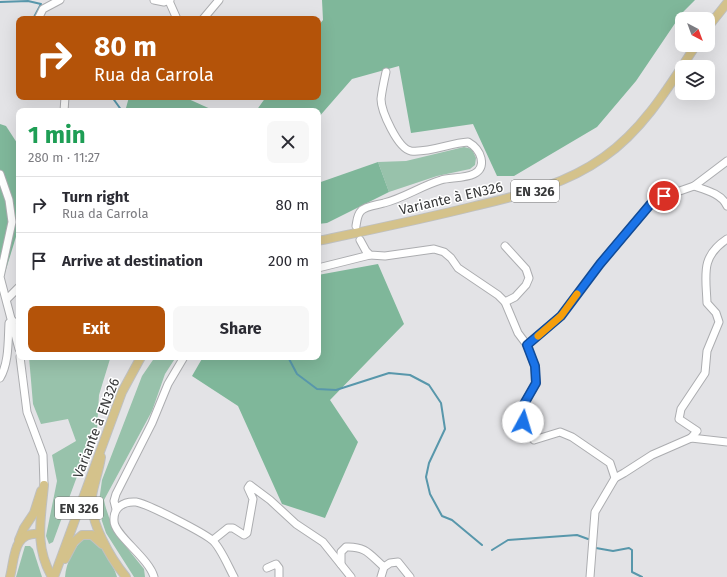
<!DOCTYPE html>
<meta charset="utf-8">
<style>
body{margin:0;font-family:"Fira Sans",sans-serif;background:#f7f7f7;color:#2b2b33;height:100vh;display:flex;flex-direction:column;font-size:15px;white-space:nowrap}
*{box-sizing:border-box;margin:0}
p{font-size:13px;color:#7c7c81}
.icon{flex:none;width:22px;height:22px;fill:none;stroke:currentColor;stroke-width:2;stroke-linecap:round;stroke-linejoin:round}
.map{position:relative;flex:1;overflow:hidden}
.sheet{position:absolute;left:16px;top:108px;width:305px;height:252px;display:flex;flex-direction:column;background:#fff;border-radius:8px;box-shadow:0 4px 16px #0002}
.sheet>*{flex:none}
.banner{position:absolute;left:16px;top:16px;width:305px;height:84px;border-radius:8px;box-shadow:0 4px 16px #0002;background:#b45309;color:#fff;overflow:hidden}
.needle{width:26px;rotate:139deg}
.buttons{position:absolute;left:675px;top:12px;display:grid;gap:8px}
.buttons a{display:grid;place-items:center;width:40px;height:40px;border-radius:8px;background:#fff;box-shadow:0 4px 16px #0002;font-size:20px}
.pin{position:absolute;display:grid;place-items:center;width:34px;height:34px;color:#fff;margin:-17px;border:2px solid #fff;border-radius:50%;box-shadow:0 1px 4px #0007}
.me{position:absolute;width:44px;margin:-22px;rotate:6deg;stroke-linejoin:round;filter:drop-shadow(0 0 3px #0008)}
.turn{display:flex;align-items:center;gap:14px;height:84px;padding:0 12px;font-size:18px}
.turn .icon{width:52px;height:52px;stroke-width:2.5}
.turn b{display:block;font-size:28px;line-height:34px}
.round{display:grid;place-items:center;flex:none;width:42px;height:42px;border-radius:8px;background:#f7f7f7}
.overview{display:flex;align-items:center;justify-content:space-between;height:68px;padding:0 12px}
h1{font-size:24px;font-weight:700;line-height:30px;color:#1e9e55}
.primary-button{display:flex;gap:8px;margin-top:auto;padding:8px 12px}
.primary-button a{flex:1;height:46px;border-radius:8px;background:#b45309;color:#fff;font-size:16px;font-weight:700;line-height:46px;text-align:center}
.primary-button a+a{background:#f7f7f7;color:#2b2b33}
ul{padding:0;list-style:none}
li{display:flex;align-items:center;gap:12px;height:56px;padding:0 12px;border-top:1px solid #e1e1e2}
li div{flex:1}
li b{display:block;font-size:15px}
li em{font-style:normal}
.map>svg:first-child{display:block}
</style>
<div class="map">
<svg width="727" height="577" viewBox="0 0 727 577">
<rect width="100%" height="100%" fill="#e3e3e6"/>
<!-- green -->
<g fill="#98c2ab">
<path d="M 464,147 L 472,149 L 476,158 L 475,165 L 470,169 L 437,176 L 389,192 L 378,162 L 406,161 Z"/>
<path d="M 29,357 L 95,357 L 110,359 L 99,395 L 97,430 L 79,471 L 53,542 L 49,544 L 46,536 L 57,481 L 52,455 L 76,441 L 68,419 L 41,424 L 33,404 Z"/>
<path d="M 155,357 L 176,357 L 165,374 L 152,411 L 104,500 C 110,530 126,546 144,569 L 145,577 L 134,577 L 106,533 L 98,509 L 102,480 L 142,376 Z"/>
<path d="M 84,538 C 101,540 112,562 117,577 L 65,577 C 66,562 74,548 84,538 Z"/>
<path d="M 25,546 L 30,546 L 33,549 L 42,577 L 16,577 Z"/>
</g>
<!-- forest -->
<g fill="#7fb79a">
<path d="M 322,0 L 695,0 L 682,13 L 636,81 L 597,127 L 514,176 L 497,176 L 473,124 L 411,133 L 399,66 L 352,79 L 318,118 L 318,111 L 256,111 L 266,97 L 318,97 L 318,26 L 323,20 Z"/>
<path d="M 129,97 L 184,97 L 215,111 L 131,111 L 126,108 Z"/>
<path d="M 0,124 L 6,126 L 19,146 L 19,227 L 0,289 Z"/>
<path d="M 378,162 L 389,192 L 327,223 L 318,224 L 318,183 Z"/>
<path d="M 378,264 L 404,324 L 330,400 L 358,442 L 325,518 L 282,504 L 238,406 L 192,376 L 203,357 L 318,357 L 318,275 Z"/>
</g>
<g fill="none" stroke-linecap="round" stroke-linejoin="round">
<!-- stream -->
<g stroke="#5897ab" stroke-width="2">
<path d="M 0,2 L 28,1 L 41,4 L 33,19"/>
<path d="M 112,97 L 122,111"/>
<path d="M 288,357 L 297,374 L 317,389 L 336,390 L 389,373 L 410,375 L 429,385 L 441,403 L 445,429 L 429,463 L 426,477 L 430,494 L 442,516 L 452,520 L 482,545"/>
<path d="M 596,548 L 613,551 L 629,548 L 632,550 L 632,572 L 642,577"/>
<path d="M 492,550 L 508,540 L 577,535 L 588,539"/>
</g>
<defs>
<g id="minor">
<path d="M 154,0 L 164,2 L 170,0"/>
<path d="M 169,1 L 177,19"/>
<path d="M 38,19 L 43,9 L 60,0"/>
<path d="M 203,19 L 219,0"/>
<path d="M 64,111 L 65,97"/>
<path d="M 0,174 L 9,200 L 12,222 L 0,277 L 19,349"/>
<path d="M 694,186 C 706,190 722,194 727,206"/>
<path d="M 356,226 C 357,221 357,215 361,211 C 365,206 377,205 384,203 C 404,198 421,186 441,180 C 453,176 486,181 481,158 C 479,150 475,146 468,142 C 450,143 430,153 411,151 C 398,149 381,111 381,99 C 382,90 384,81 386,72"/>
<path d="M 360,240 L 366,251 L 370,255 L 385,256 L 434,249 L 444,252 L 451,258 L 458,268 L 498,295 L 505,302 L 518,333 L 527,345 L 535,366 L 536,383 L 524,404 L 523,422 L 528,433 L 534,440 L 560,432 L 572,437 L 610,463 L 615,478"/>
<path d="M 318,268 L 370,255"/>
<path d="M 7,299 L 19,287"/>
<path d="M 505,302 L 515,297 L 526,285 L 529,278 L 526,269 L 505,246"/>
<path d="M 527,345 L 561,316 L 600,264 L 654,200 L 694,186 L 727,161"/>
<path d="M 20,357 L 27,412 L 43,455 L 44,485"/>
<path d="M 0,378 C 9,363 8,341 9,323 L 13,321"/>
<path d="M 691,438 L 697,431 L 679,419 L 681,409 L 705,373 L 707,351 L 719,322 L 716,313 L 707,303 C 706,275 700,257 727,239"/>
<path d="M 116,509 L 114,501 L 116,494 L 152,423 L 168,384 L 184,357"/>
<path d="M 213,540 L 228,528 L 233,528 L 244,535 L 247,533 L 253,499 L 248,488 L 250,485 L 270,500 L 296,524 L 323,542 L 351,577"/>
<path d="M 341,564 L 341,552 L 346,547 C 366,546 370,555 384,567"/>
<path d="M 267,568 L 276,564 L 279,568 L 279,577"/>
<path d="M 154,577 C 149,558 114,535 114,521 C 113,508 123,501 136,502 C 148,504 202,532 212,540 C 220,546 229,568 234,577"/>
<path d="M 381,577 L 384,567 L 390,563 L 398,562 L 410,577"/>
<path d="M 590,577 L 595,512 L 615,478 L 624,473 L 652,455 L 691,438 L 727,442"/>
</g>
<g id="major">
<path d="M 708,27 L 727,3"/>
<path d="M 318,241 C 370,230 423,219 475,206 C 521,195 565,185 604,157 C 644,129 670,85 696,45"/>
<path d="M 101,457 C 99,471 94,483 92,496 C 88,520 111,559 126,577"/>
<path d="M 44,485 C 41,519 34,546 52,577"/>
<path d="M 19,540 L 24,528 L 34,513 L 41,491"/>
<path d="M 65,559 L 74,542 L 82,535 L 92,535 L 102,544"/>
<path d="M 10,577 C 15,557 13,531 40,534"/>
<path d="M 54,577 L 122,392 L 141,357"/>
</g>
</defs>
<!-- minor casing -->
<use href="#minor" stroke="#acadb0" stroke-width="9"/>
<!-- major casing -->
<use href="#major" stroke="#bfc0c0" stroke-width="10"/>
<!-- minor -->
<use href="#minor" stroke="#fff" stroke-width="7"/>
<!-- major -->
<use href="#major" stroke="#d4c28b" stroke-width="8"/>
</g>
<g fill="none" stroke-linecap="round" stroke-linejoin="round">
<defs>
<path id="route" d="M 523,422 L 524,404 L 536,383 L 535,366 L 527,345 L 561,316 L 600,264 L 654,200 L 664,196"/>
</defs>
<!-- route casing -->
<use href="#route" stroke="#114b97" stroke-width="10"/>
<!-- route -->
<use href="#route" stroke="#1a73e8" stroke-width="7"/>
<!-- slow -->
<path stroke="#f59e0b" stroke-width="7" d="M 538,336 L 561,316 L 577,294"/>
</g>
<g text-anchor="middle" stroke-width="3" stroke-linejoin="round" paint-order="stroke">
<!-- shield labels -->
<g fill="#fff" stroke="#747475" stroke-width="1">
<rect x="511" y="180" width="48" height="22" rx="3"/>
<rect x="55" y="497" width="48" height="22" rx="3"/>
</g>
<g font-size="13" font-weight="bold" fill="#38393a">
<text x="535" y="196">EN 326</text>
<text x="79" y="513">EN 326</text>
</g>
<!-- street labels -->
<g font-size="14" fill="#38393a" stroke="#fff">
<text transform="translate(451 198) rotate(-13)" y="5">Variante à EN326</text>
<text transform="translate(96 428) rotate(-69)" y="5">Variante à EN326</text>
</g>
</g>
</svg>
<div class="buttons">
<a><svg class="needle" viewBox="-14 -14 28 28"><path d="M0-13l5 13h-10z" fill="#e53935"/><path d="M0 13l5-13h-10z" fill="#7c7c81"/></svg></a>
<a><svg class="icon" aria-label="layers" viewBox="0 0 24 24"><path d="M12 4l9 5-9 5-9-5zM3 14l9 5 9-5"/></svg></a>
</div>
<div class="pin" style="left:664px;top:196px;background:#d93025"><svg class="icon" aria-label="arrive" viewBox="0 0 24 24"><path d="M6 21V4h12l-3 4 3 4H6"/></svg></div>
<svg class="me" style="left:523px;top:422px" viewBox="-20 -20 40 40"><circle r="19" fill="#fff"/><path d="M0-13L10 11 0 6-10 11z" fill="#1a73e8"/></svg>
<div class="banner">
<div class="turn"><svg class="icon" aria-label="right" viewBox="0 0 24 24"><path d="M7 20v-9h11M14 6l5 5-5 5"/></svg><div><b>80 m</b>Rua da Carrola</div></div>
</div>
<section class="sheet">
<div class="overview"><div><h1>1 min</h1><p>280 m · 11:27</p></div><a class="round"><svg class="icon" aria-label="close" viewBox="0 0 24 24"><path d="M6 6l12 12M18 6L6 18"/></svg></a></div>
<ul>
<li><svg class="icon" aria-label="right" viewBox="0 0 24 24"><path d="M7 20v-9h11M14 6l5 5-5 5"/></svg><div><b>Turn right</b><p>Rua da Carrola</p></div><em>80 m</em></li>
<li><svg class="icon" aria-label="arrive" viewBox="0 0 24 24"><path d="M6 21V4h12l-3 4 3 4H6"/></svg><div><b>Arrive at destination</b></div><em>200 m</em></li>
</ul>
<div class="primary-button"><a>Exit</a><a>Share</a></div>
</section>
</div>
